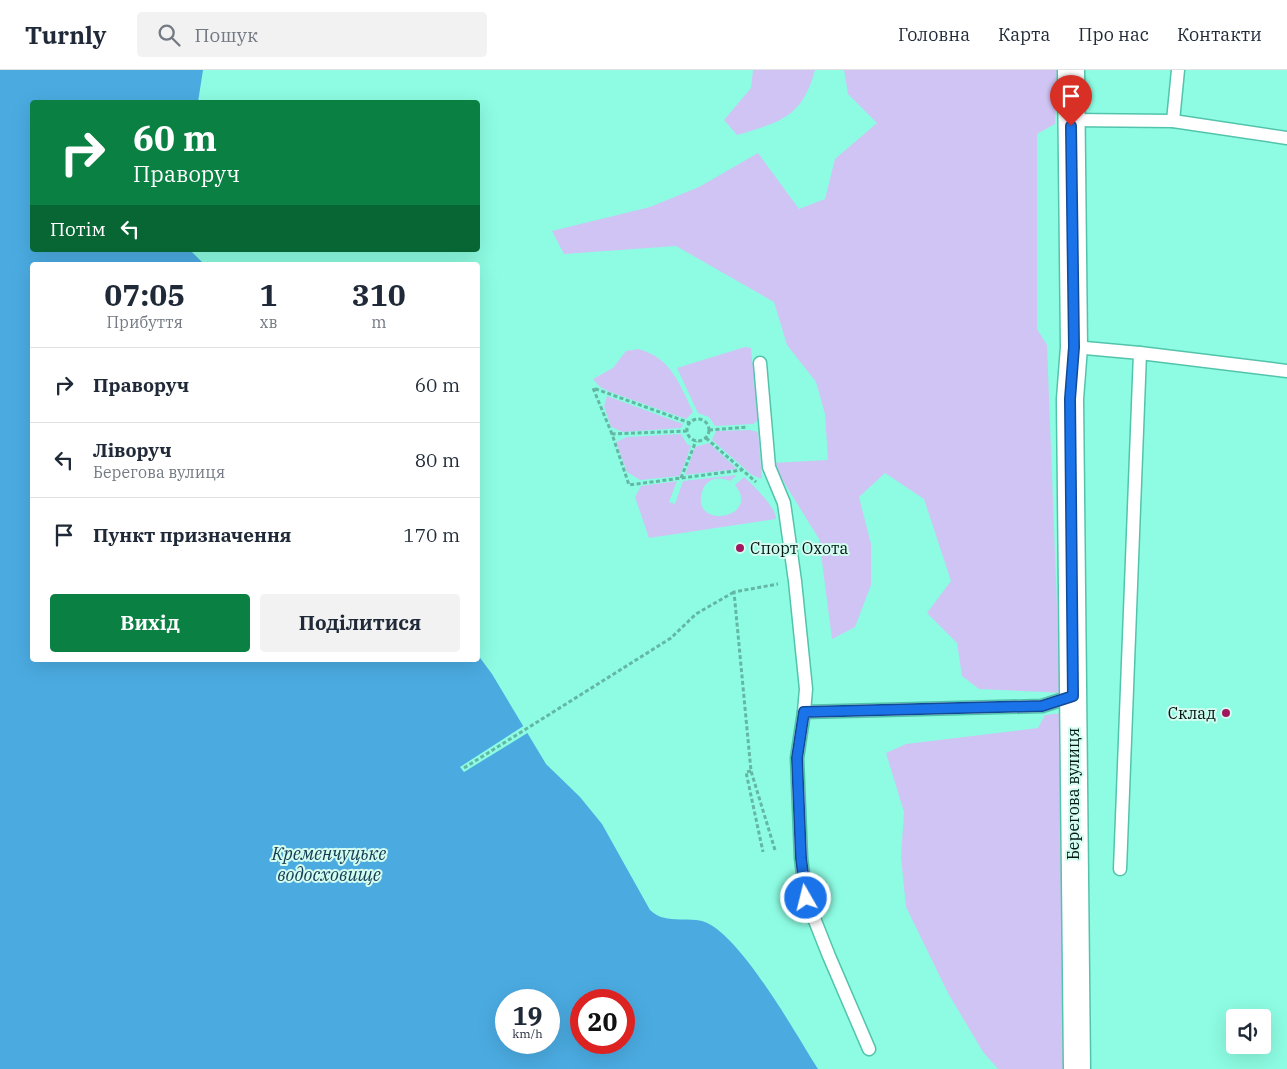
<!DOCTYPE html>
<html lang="uk">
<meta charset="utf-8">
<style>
body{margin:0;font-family:"IBM Plex Serif",serif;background:#f2f2f3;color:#1f2937;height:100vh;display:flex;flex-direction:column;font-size:19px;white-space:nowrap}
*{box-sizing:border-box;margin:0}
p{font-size:16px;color:#747a83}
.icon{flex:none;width:28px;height:28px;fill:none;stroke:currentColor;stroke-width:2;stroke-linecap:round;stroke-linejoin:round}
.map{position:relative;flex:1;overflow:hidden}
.drawer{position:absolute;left:30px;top:192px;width:450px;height:400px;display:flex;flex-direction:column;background:#fff;border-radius:5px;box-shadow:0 5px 20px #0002}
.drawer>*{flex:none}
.guide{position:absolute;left:30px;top:30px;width:450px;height:152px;border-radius:5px;box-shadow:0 5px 20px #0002;background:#0b8043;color:#fff;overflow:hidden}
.controls{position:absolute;left:1226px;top:939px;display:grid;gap:10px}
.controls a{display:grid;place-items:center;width:45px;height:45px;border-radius:5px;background:#fff;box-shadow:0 5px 20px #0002;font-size:25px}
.speed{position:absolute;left:495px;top:919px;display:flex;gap:10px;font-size:25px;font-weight:700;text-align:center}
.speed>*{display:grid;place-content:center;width:65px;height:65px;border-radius:50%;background:#fff;box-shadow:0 5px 20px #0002;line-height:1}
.speed small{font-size:12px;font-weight:400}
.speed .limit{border:8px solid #d22;background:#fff;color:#111}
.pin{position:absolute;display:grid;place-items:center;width:42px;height:42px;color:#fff;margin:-51px -21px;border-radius:50% 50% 50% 0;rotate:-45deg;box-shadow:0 0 5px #0007}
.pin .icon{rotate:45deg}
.me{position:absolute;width:55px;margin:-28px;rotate:352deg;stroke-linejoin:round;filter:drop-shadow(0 0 4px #0008)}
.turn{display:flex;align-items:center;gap:18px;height:105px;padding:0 20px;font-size:22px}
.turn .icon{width:65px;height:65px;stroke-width:2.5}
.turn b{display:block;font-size:35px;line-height:42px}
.then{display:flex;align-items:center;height:48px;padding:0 20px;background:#0003;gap:10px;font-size:19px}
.eta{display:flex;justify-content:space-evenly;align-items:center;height:85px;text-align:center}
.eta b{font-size:30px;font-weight:800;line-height:35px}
.button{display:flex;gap:10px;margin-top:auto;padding:10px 20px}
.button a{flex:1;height:58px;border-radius:5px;background:#0b8043;color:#fff;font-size:20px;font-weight:800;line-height:58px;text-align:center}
.button a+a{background:#f2f2f3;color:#1f2937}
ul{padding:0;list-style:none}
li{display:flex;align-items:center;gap:15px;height:75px;padding:0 20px;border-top:1px solid #e0e1e3}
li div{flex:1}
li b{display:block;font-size:19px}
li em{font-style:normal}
header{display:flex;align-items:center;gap:30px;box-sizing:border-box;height:70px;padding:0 25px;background:#fff;border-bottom:1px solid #e0e1e3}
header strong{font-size:24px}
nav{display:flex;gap:28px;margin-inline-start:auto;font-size:18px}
.search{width:350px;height:45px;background:#f2f2f3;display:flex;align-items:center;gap:12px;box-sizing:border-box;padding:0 18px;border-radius:5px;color:#747a83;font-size:19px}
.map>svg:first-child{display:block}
</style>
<header>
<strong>Turnly</strong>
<div class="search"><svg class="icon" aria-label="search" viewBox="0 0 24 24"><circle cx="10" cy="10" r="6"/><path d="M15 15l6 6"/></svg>Пошук</div>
<nav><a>Головна</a><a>Карта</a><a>Про нас</a><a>Контакти</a></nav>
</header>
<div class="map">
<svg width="1287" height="999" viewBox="0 0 1287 999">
<rect width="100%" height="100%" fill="#8dfce2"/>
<!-- green -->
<g fill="#d0c4f4">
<path d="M 753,0 L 815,0 C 802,48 780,52 737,65 L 724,50 L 751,18 Z"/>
<path d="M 844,0 L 1057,0 L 1055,54 L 1037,64 L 1037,259 L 1047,275 L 1059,589 L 1063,623 L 979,619 L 962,606 L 957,573 L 927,543 L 951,511 L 924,429 L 885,403 L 859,427 L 871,474 L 871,515 L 855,557 L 832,569 L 819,469 L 772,393 L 828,390 L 825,344 L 816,312 L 787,275 L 774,232 L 676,176 L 564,184 L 552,161 L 650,137 L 699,117 L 758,83 L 799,139 L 825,129 L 835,89 L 877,53 L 848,24 Z"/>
<path d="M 745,277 L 751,278 L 758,350 L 753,354 L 715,356 L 709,347 L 698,343 L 677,298 Z"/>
<path d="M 638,279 C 671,287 680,315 693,342 L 686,349 L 610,322 L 600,317 L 593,309 L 613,298 L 626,281 Z"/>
<path d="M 607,326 L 683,354 L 681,358 L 623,362 L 611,357 L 604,336 Z"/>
<path d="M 750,360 L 758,362 L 762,409 L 752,405 L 712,370 L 716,361 Z"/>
<path d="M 681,364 L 687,374 L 691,376 L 680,406 L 640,410 L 627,402 L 616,372 L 627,367 Z"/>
<path d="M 709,373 L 737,399 L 685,405 L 695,377 Z"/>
<path d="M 737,405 L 730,411 C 719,406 706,408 702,422 C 691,461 762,448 735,415 L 744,407 C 753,415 776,437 776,449 L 649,468 L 635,427 L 641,416 L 677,411 L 669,432 L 675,434 L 683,411 Z"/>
<path d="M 1063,643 L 1063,999 L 998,999 L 983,982 L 948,923 L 906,837 L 901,787 L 904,742 L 886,683 L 906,674 L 1038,658 L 1045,645 Z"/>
</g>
<!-- water -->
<path fill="#4babe1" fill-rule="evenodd" d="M 0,0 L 203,0 L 198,32 L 32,32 L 32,180 L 190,180 L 205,195 L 32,195 L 32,590 L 478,590 L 478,585 L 492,604 L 546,694 L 580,727 L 602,754 L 650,840 C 667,857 692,843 711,855 C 747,877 794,961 818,999 L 0,999 ZM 506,930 L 549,930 L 549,972 L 506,972 ZM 581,930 L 624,930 L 624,972 L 581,972 Z"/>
<!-- pier -->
<path fill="#8dfce2" d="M 525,655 L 529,662 L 464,702 L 460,697 Z"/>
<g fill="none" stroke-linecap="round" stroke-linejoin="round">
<defs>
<g id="lane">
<path d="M 1071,50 L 1173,51 L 1287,68"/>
<path d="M 1173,51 L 1178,0"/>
<path d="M 1074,277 L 1140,283 L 1287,301"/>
<path d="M 760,293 L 769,397 L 784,433 L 795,511 L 806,619 L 804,642 L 1042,636 L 1073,626"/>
<path d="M 804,642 L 797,688 L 801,788 L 806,828 L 829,886 L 869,979"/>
<path d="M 1120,799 L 1140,283"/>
</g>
<path id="street" d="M 1071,0 L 1074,277 L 1070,329 L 1077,999"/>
</defs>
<!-- lane casing -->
<use href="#lane" stroke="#53c4ac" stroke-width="15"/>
<!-- street casing -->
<use href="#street" stroke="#53c4ac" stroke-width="29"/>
<!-- path -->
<g stroke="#63b7a3" stroke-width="3" stroke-dasharray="4 2.5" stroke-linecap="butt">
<circle cx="698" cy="360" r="11"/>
<path d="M 709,360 L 748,357"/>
<path d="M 687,361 L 612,364 L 629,415 L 742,400"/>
<path d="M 612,364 L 593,318 L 690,353"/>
<path d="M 706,368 L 756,412"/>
<path d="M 681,408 L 696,371"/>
<path d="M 464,698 L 671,568 L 696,544 L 734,522"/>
<path d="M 751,701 L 746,702 L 763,782"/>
<path d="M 775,780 L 751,701 L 734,522 L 778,514"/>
</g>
<!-- lane -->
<use href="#lane" stroke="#fff" stroke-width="12"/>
<!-- street -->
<use href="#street" stroke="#fff" stroke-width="26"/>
</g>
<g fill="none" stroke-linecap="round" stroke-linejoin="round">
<defs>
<path id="route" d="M 806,828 L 801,788 L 797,688 L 804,642 L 1042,636 L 1073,626 L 1070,329 L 1074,277 L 1071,56"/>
</defs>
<!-- route casing -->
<use href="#route" stroke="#114b97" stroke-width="12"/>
<!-- route -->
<use href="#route" stroke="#1a73e8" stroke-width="9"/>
</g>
<!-- markers -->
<g fill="#a2165e" stroke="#d3fcf0" stroke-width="2">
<circle cx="740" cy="478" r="5"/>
<circle cx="1226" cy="643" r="5"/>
</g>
<g text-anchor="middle" stroke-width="4" stroke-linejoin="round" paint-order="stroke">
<!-- poi labels -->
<g font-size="16" fill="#011712" stroke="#d3fcf0" text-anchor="start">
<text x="750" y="484">Спорт Охота</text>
<text x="1216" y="649" text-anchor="end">Склад</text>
</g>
<!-- street labels -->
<g font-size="16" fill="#011712" stroke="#d3fcf0">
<text transform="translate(1073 724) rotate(-90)" y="6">Берегова вулиця</text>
</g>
<!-- water labels -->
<g font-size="18" font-style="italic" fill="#133c53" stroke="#d3fcf0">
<text x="329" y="790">Кременчуцьке<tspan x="329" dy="21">водосховище</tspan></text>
</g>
</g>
</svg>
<div class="controls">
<a><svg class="icon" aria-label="sound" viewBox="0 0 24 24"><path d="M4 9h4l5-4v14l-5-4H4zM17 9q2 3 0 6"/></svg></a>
</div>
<div class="speed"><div>19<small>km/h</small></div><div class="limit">20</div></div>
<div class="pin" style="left:1071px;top:56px;background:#d93025"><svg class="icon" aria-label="arrive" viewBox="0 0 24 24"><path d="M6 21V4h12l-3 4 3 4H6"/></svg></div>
<svg class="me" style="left:806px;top:828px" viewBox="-20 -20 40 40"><circle r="17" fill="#1a73e8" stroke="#fff" stroke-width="3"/><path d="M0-11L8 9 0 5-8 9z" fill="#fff"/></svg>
<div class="guide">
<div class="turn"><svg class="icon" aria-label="right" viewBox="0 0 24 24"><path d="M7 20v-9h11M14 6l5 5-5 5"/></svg><div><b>60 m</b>Праворуч</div></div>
<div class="then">Потім<svg class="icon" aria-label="left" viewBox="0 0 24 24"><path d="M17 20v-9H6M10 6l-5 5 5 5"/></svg></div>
</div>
<section class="drawer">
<div class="eta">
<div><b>07:05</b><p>Прибуття</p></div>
<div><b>1</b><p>хв</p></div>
<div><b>310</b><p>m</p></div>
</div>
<ul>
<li><svg class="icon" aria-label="right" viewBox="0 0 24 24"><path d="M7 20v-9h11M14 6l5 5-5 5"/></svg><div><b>Праворуч</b></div><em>60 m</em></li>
<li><svg class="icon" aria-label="left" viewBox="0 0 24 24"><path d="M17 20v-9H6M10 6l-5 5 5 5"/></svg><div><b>Ліворуч</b><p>Берегова вулиця</p></div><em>80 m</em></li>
<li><svg class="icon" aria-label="arrive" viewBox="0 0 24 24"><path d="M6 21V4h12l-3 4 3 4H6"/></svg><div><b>Пункт призначення</b></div><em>170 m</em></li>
</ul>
<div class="button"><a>Вихід</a><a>Поділитися</a></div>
</section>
</div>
